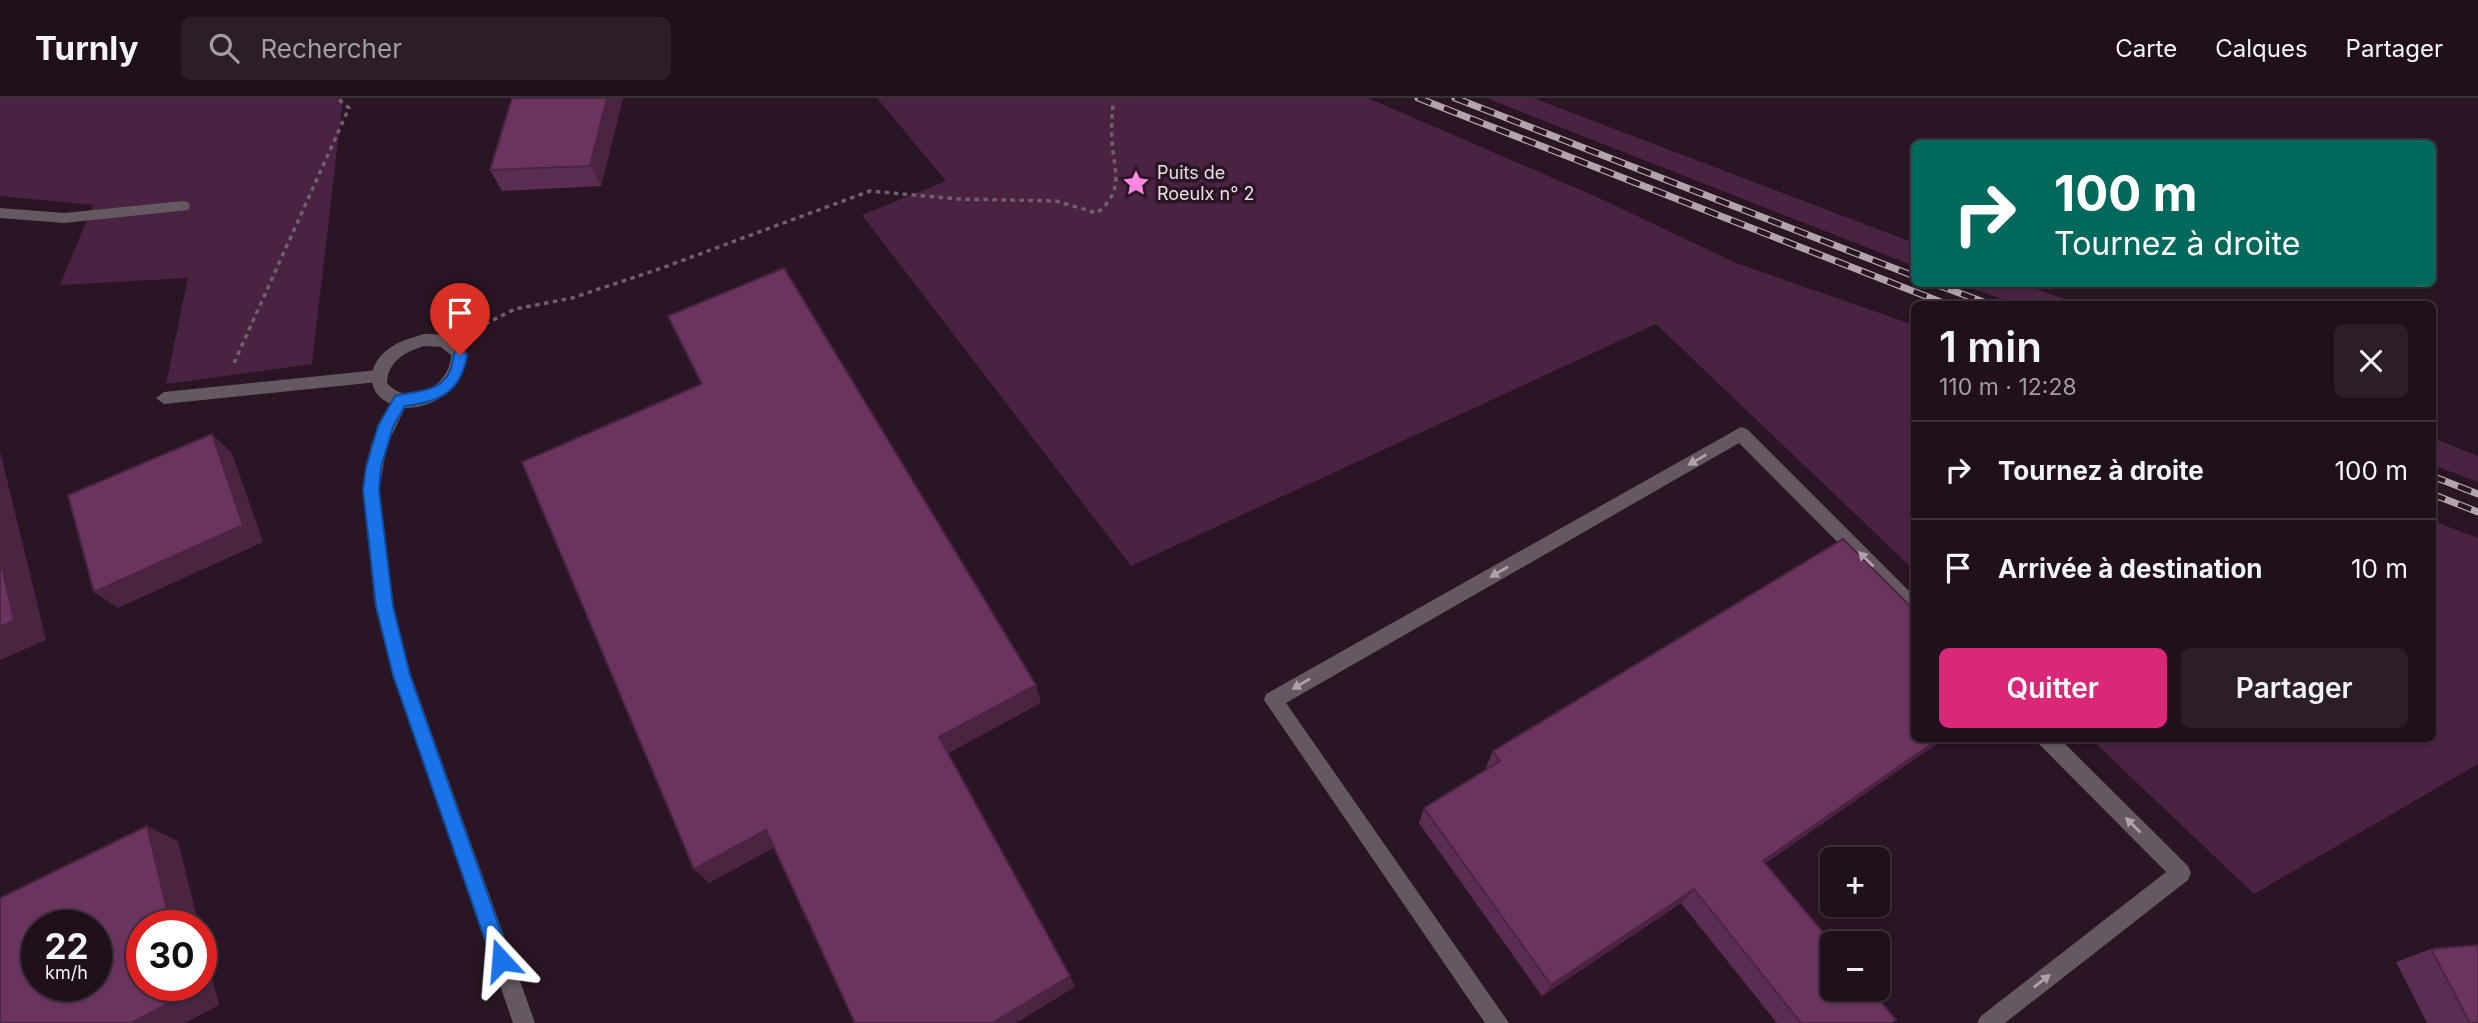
<!DOCTYPE html>
<html lang="fr">
<meta charset="utf-8">
<style>
body{margin:0;font-family:Inter,sans-serif;background:#2c1e28;color:#f1f3f6;height:100vh;display:flex;flex-direction:column;font-size:26px;white-space:nowrap}
*{box-sizing:border-box;margin:0}
p{font-size:23px;color:#a19da3}
.icon{flex:none;width:38px;height:38px;fill:none;stroke:currentColor;stroke-width:2;stroke-linecap:round;stroke-linejoin:round}
.map{position:relative;flex:1;overflow:hidden}
.panel{position:absolute;left:1911px;top:203px;width:525px;height:441px;display:flex;flex-direction:column;background:#1f101b;border-radius:10px;box-shadow:0 2px 5px #0004,0 0 0 2px #3c303a}
.panel>*{flex:none}
.top-card{position:absolute;left:1911px;top:42px;width:525px;height:147px;border-radius:10px;box-shadow:0 2px 5px #0004,0 0 0 2px #3c303a;background:#00695c;color:#fff;overflow:hidden}
.controls{position:absolute;left:1820px;top:749px;display:grid;gap:14px}
.controls a{display:grid;place-items:center;width:70px;height:70px;border-radius:10px;background:#1f101b;box-shadow:0 2px 5px #0004,0 0 0 2px #3c303a;font-size:35px}
.speed{position:absolute;left:21px;top:812px;display:flex;gap:14px;font-size:35px;font-weight:700;text-align:center}
.speed>*{display:grid;place-content:center;width:91px;height:91px;border-radius:50%;background:#1f101b;box-shadow:0 2px 5px #0004,0 0 0 2px #3c303a;line-height:1}
.speed small{font-size:18px;font-weight:400}
.speed .limit{border:10px solid #d22;background:#fff;color:#111}
.pin{position:absolute;display:grid;place-items:center;width:60px;height:60px;color:#fff;margin:-72px -30px;border-radius:50% 50% 50% 0;rotate:-45deg;box-shadow:0 0 7px #0007}
.pin .icon{rotate:45deg}
.me{position:absolute;width:77px;margin:-38px;rotate:341deg;stroke-linejoin:round;filter:drop-shadow(0 0 5px #0008)}
.turn{display:flex;align-items:center;gap:24px;height:147px;padding:0 28px;font-size:32px}
.turn .icon{width:91px;height:91px;stroke-width:2.5}
.turn b{display:block;font-size:49px;line-height:60px}
.round{display:grid;place-items:center;flex:none;width:74px;height:74px;border-radius:10px;background:#2c1e28}
.overview{display:flex;align-items:center;justify-content:space-between;height:119px;padding:0 28px}
h1{font-size:42px;font-weight:600;line-height:52px}
.cta{display:flex;gap:14px;margin-top:auto;padding:14px 28px}
.cta a{flex:1;height:80px;border-radius:10px;background:#db2777;color:#fff;font-size:28px;font-weight:600;line-height:80px;text-align:center}
.cta a+a{background:#2c1e28;color:#f1f3f6}
ul{padding:0;list-style:none}
li{display:flex;align-items:center;gap:21px;height:98px;padding:0 28px;border-top:2px solid #3c303a}
li div{flex:1}
li b{display:block;font-size:26px}
li em{font-style:normal}
header{display:flex;align-items:center;gap:42px;box-sizing:border-box;height:98px;padding:0 35px;background:#1f101b;border-bottom:2px solid #3c303a}
header strong{font-size:33px}
nav{display:flex;gap:38px;margin-inline-start:auto;font-size:24px}
.search{width:490px;height:63px;background:#2c1e28;display:flex;align-items:center;gap:18px;box-sizing:border-box;padding:0 24px;border-radius:10px;color:#a19da3;font-size:26px}
.map>svg:first-child{display:block}
</style>
<header>
<strong>Turnly</strong>
<div class="search"><svg class="icon" aria-label="search" viewBox="0 0 24 24"><circle cx="10" cy="10" r="6"/><path d="M15 15l6 6"/></svg>Rechercher</div>
<nav><a>Carte</a><a>Calques</a><a>Partager</a></nav>
</header>
<div class="map">
<svg width="2478" height="925" viewBox="0 0 2478 925">
<rect width="100%" height="100%" fill="#291524"/>
<!-- green -->
<g fill="#4b2342">
<path d="M 0,0 L 343,0 L 312,266 L 166,286 L 188,180 L 60,187 L 93,107 L 0,98 Z"/>
<path d="M 877,0 L 1368,0 L 1599,100 L 1736,165 L 1914,227 L 1914,472 L 1656,226 L 1131,468 L 862,117 L 946,83 Z"/>
<path d="M 1486,0 L 1533,0 L 1914,145 L 1914,168 Z"/>
<path d="M 1961,186 L 2022,186 L 2078,206 L 2015,206 Z"/>
<path d="M 2433,340 L 2478,358 L 2478,384 L 2433,367 Z"/>
<path d="M 2433,423 L 2478,440 L 2478,666 L 2254,796 L 2091,641 L 2432,640 Z"/>
</g>
<g fill="none" stroke-linecap="round" stroke-linejoin="round">
<!-- path -->
<g stroke="#715f6d" stroke-width="3.5" stroke-dasharray="4.5 4.5" stroke-linecap="butt">
<path d="M 477,230 L 515,211 L 572,200 L 662,170 L 870,93 L 958,101 L 1056,103 L 1097,115 C 1124,93 1115,75 1112,45 C 1111,32 1112,19 1113,6"/>
<path d="M 234,265 L 349,10 L 337,0"/>
</g>
<!-- service -->
<g fill="#645961" fill-rule="evenodd">
<path d="M 183,103 L 188,104 L 190,108 L 188,112 L 64,125 L 0,120 L 0,110 L 64,115 Z"/>
<path d="M 378,272 L 386,278 L 378,284 L 164,306 L 156,300 L 164,294 Z"/>
<path d="M 1741,329 L 1747,331 L 1914,498 L 1914,517 L 1908,515 L 1739,345 L 1286,605 L 1509,925 L 1485,925 L 1264,602 L 1266,596 Z"/>
<path d="M 2037,640 L 2059,640 L 2188,768 L 2191,775 L 2188,782 L 2005,925 L 1977,925 L 1981,918 L 2166,774 L 2039,646 Z"/>
</g>
<!-- minor -->
<path fill="#645961" fill-rule="evenodd" d="M 424,236 C 443,235 458,240 468,257 C 462,288 437,310 405,310 L 387,347 L 379,392 L 393,508 L 411,577 L 535,925 L 513,925 L 393,577 L 375,508 L 363,392 L 371,347 L 391,306 C 365,295 367,268 387,252 C 398,243 411,240 424,236 ZM 424,248 L 441,249 L 451,257 C 451,287 409,311 387,285 C 388,263 405,254 424,248 Z"/>
<defs>
<g id="rail">
<path d="M 1418,0 L 1946,206"/>
<path d="M 1455,0 L 1914,178"/>
<path d="M 1935,186 L 1989,206"/>
<path d="M 2432,378 L 2478,396"/>
<path d="M 2432,396 L 2478,414"/>
</g>
</defs>
<!-- rail casing -->
<use href="#rail" stroke="#b3a3af" stroke-width="7"/>
<!-- rail -->
<use href="#rail" stroke="#291524" stroke-width="4.5" stroke-dasharray="14" stroke-linecap="butt"/>
</g>
<!-- wall -->
<g fill="#5c2d52">
<path d="M 623,0 L 601,88 L 502,93 L 490,72 Z"/>
<path d="M 1945,640 L 1765,765 L 1892,925 L 1777,925 L 1681,805 L 1542,898 L 1419,725 L 1424,710 L 1487,671 L 1486,669 L 1493,653 Z"/>
<path d="M 2431,851 L 2478,925 L 2427,925 L 2396,864 Z"/>
</g>
<!-- shaded-wall -->
<g fill="#4b2442">
<path d="M 607,0 L 623,0 L 601,88 L 590,68 Z"/>
<path d="M 212,336 L 232,355 L 263,444 L 118,510 L 94,494 Z"/>
<path d="M 0,353 L 46,542 L 0,562 Z"/>
<path d="M 1036,587 L 1041,605 L 947,656 L 939,639 Z"/>
<path d="M 1940,640 L 1945,640 L 1749,777 L 1763,763 Z"/>
<path d="M 147,728 L 178,743 L 199,828 L 171,828 Z"/>
<path d="M 766,732 L 779,747 L 709,785 L 694,771 Z"/>
<path d="M 1694,791 L 1681,805 L 1542,898 L 1551,887 Z"/>
<path d="M 201,837 L 219,907 L 185,925 L 131,925 L 186,887 L 201,887 Z"/>
<path d="M 1070,878 L 1075,889 L 1016,925 L 992,925 Z"/>
</g>
<!-- building -->
<g fill="#6b345f" stroke="#4b2442" stroke-width="2" fill-rule="evenodd">
<path d="M 512,0 L 607,0 L 590,68 L 490,72 Z"/>
<path d="M 784,170 L 1036,587 L 939,639 L 1070,878 L 992,925 L 855,925 L 766,732 L 694,771 L 522,364 L 702,286 L 668,218 Z"/>
<path d="M 212,336 L 243,427 L 94,494 L 68,397 Z"/>
<path d="M 1843,441 L 1914,512 L 1914,640 L 1940,640 L 1763,763 L 1832,845 L 1832,891 L 1870,891 L 1896,922 L 1892,925 L 1801,925 L 1694,791 L 1551,887 L 1424,710 L 1500,663 L 1493,653 Z"/>
<path d="M 0,460 L 14,522 L 0,529 Z"/>
<path d="M 147,728 L 171,828 L 142,828 L 142,887 L 186,887 L 188,895 L 131,925 L 0,925 L 0,800 ZM 37,828 L 96,828 L 96,887 L 37,887 Z"/>
<path d="M 2478,847 L 2478,925 L 2470,925 L 2431,851 Z"/>
</g>
<!-- one-way arrows -->
<defs><path id="oneway-solid" d="M-6-.8H1V-3.2L6.5 0L1 3.2V.8H-6Z" transform="scale(1.75)"/></defs>
<g fill="#afa2ab">
<use href="#oneway-solid" transform="translate(1697 362) rotate(150)"/>
<use href="#oneway-solid" transform="translate(1866 461) rotate(-135)"/>
<use href="#oneway-solid" transform="translate(1499 474) rotate(150)"/>
<use href="#oneway-solid" transform="translate(1301 586) rotate(150)"/>
<use href="#oneway-solid" transform="translate(2133 727) rotate(-135)"/>
<use href="#oneway-solid" transform="translate(2042 883) rotate(-38)"/>
</g>
<!-- route -->
<path fill="#1a73e8" stroke="#114b97" stroke-width="2" d="M 460,252 L 467,257 C 461,294 440,304 405,308 L 393,329 L 381,369 L 379,392 L 393,508 L 410,577 L 511,862 L 508,868 L 501,871 L 495,868 L 492,862 L 393,577 L 376,508 L 363,392 L 366,369 L 378,328 L 395,298 C 412,293 439,295 449,275 C 453,268 452,260 455,253 Z"/>
<!-- icons -->
<defs>
<symbol id="sight-bare" viewBox="-9 -9 18 18"><path d="M0-6L1.8-2.2L6-1.7L2.9 1.2L3.7 5.4L0 3.3L-3.7 5.4L-2.9 1.2L-6-1.7L-1.8-2.2Z" fill="#fd86e2" stroke="#291524" stroke-width="2.5" paint-order="stroke"/></symbol>
</defs>
<g fill-rule="evenodd">
<use href="#sight-bare" x="1117" y="66" width="38" height="38"/>
</g>
<g text-anchor="middle" stroke-width="7" stroke-linejoin="round" paint-order="stroke">
<!-- poi labels -->
<g font-size="18" fill="#ecdde8" stroke="#291524" text-anchor="start">
<text x="1157" y="81">Puits de<tspan x="1157" dy="21">Roeulx n° 2</tspan></text>
</g>
</g>
</svg>
<div class="controls">
<a>+</a>
<a>−</a>
</div>
<div class="speed"><div>22<small>km/h</small></div><div class="limit">30</div></div>
<div class="pin" style="left:460px;top:257px;background:#d93025"><svg class="icon" aria-label="arrive" viewBox="0 0 24 24"><path d="M6 21V4h12l-3 4 3 4H6"/></svg></div>
<svg class="me" style="left:501px;top:862px" viewBox="-20 -20 40 40"><path d="M0-17L14 15 0 8-14 15z" fill="#1a73e8" stroke="#fff" stroke-width="4"/></svg>
<div class="top-card">
<div class="turn"><svg class="icon" aria-label="right" viewBox="0 0 24 24"><path d="M7 20v-9h11M14 6l5 5-5 5"/></svg><div><b>100 m</b>Tournez à droite</div></div>
</div>
<section class="panel">
<div class="overview"><div><h1>1 min</h1><p>110 m · 12:28</p></div><a class="round"><svg class="icon" aria-label="close" viewBox="0 0 24 24"><path d="M6 6l12 12M18 6L6 18"/></svg></a></div>
<ul>
<li><svg class="icon" aria-label="right" viewBox="0 0 24 24"><path d="M7 20v-9h11M14 6l5 5-5 5"/></svg><div><b>Tournez à droite</b></div><em>100 m</em></li>
<li><svg class="icon" aria-label="arrive" viewBox="0 0 24 24"><path d="M6 21V4h12l-3 4 3 4H6"/></svg><div><b>Arrivée à destination</b></div><em>10 m</em></li>
</ul>
<div class="cta"><a>Quitter</a><a>Partager</a></div>
</section>
</div>
